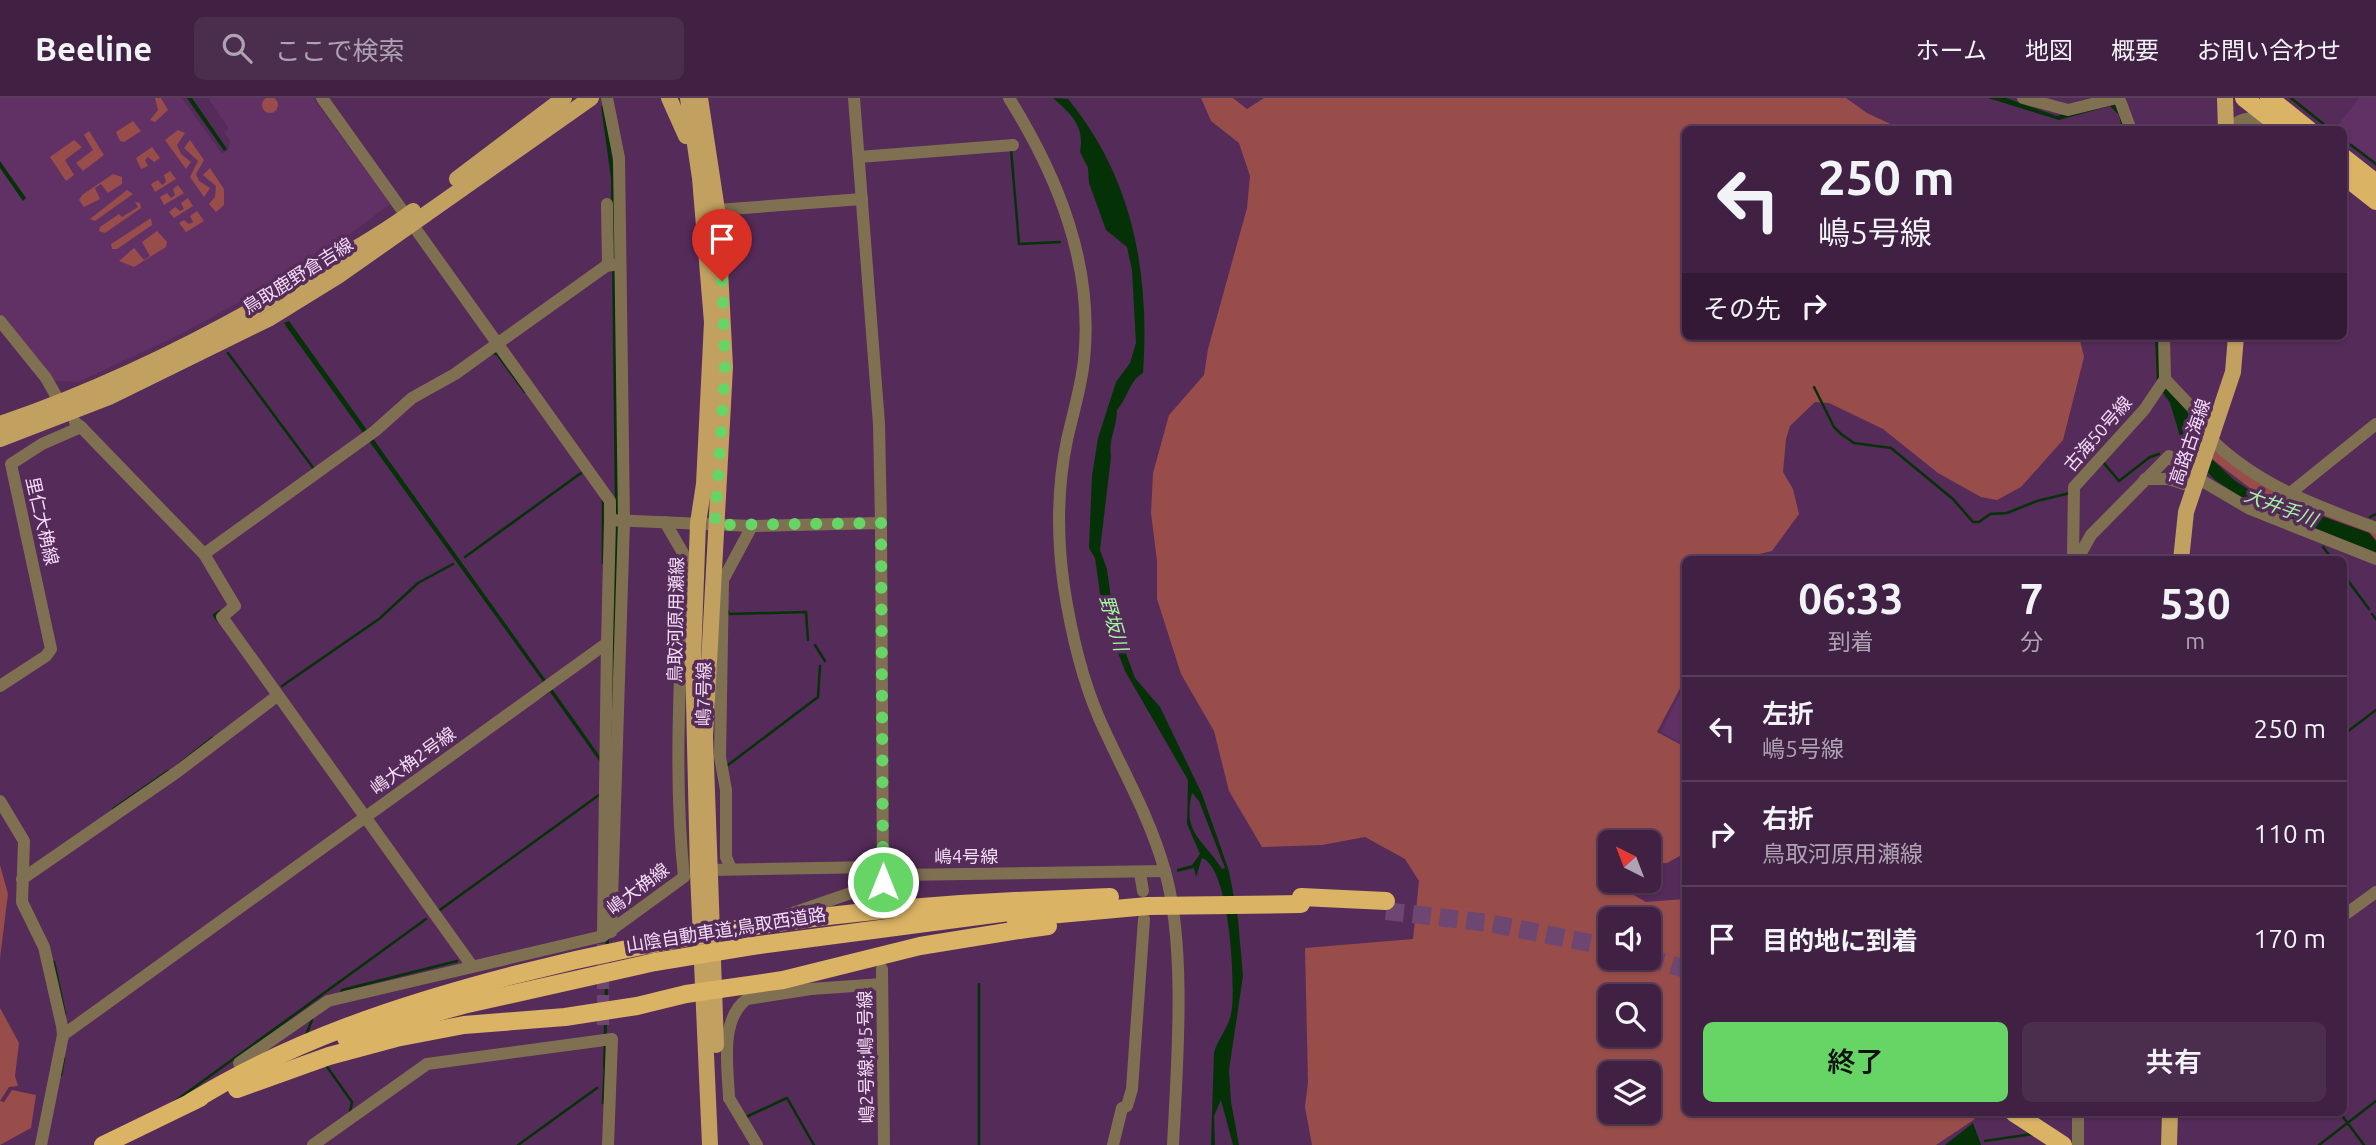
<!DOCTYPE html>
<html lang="ja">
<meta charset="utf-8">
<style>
body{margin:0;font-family:Ubuntu,"Noto Sans JP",sans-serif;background:#4b2d4e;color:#f1f3f6;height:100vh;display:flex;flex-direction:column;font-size:26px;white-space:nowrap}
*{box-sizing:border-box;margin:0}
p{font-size:23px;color:#aea3b2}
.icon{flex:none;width:38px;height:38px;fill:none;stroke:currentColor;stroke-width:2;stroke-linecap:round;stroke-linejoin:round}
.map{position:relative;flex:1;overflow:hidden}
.details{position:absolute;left:1682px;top:458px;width:665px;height:560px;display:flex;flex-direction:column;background:#402043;border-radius:10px;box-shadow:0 2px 5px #0004,0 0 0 2px #593e5c}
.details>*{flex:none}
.top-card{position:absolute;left:1682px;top:28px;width:665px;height:214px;border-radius:10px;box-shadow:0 2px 5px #0004,0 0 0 2px #593e5c;background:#402043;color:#f1f3f6;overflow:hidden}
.needle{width:46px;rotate:318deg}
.fabs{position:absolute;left:1598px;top:732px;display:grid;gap:14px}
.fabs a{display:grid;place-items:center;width:63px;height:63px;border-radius:10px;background:#402043;box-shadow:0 2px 5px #0004,0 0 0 2px #593e5c;font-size:35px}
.pin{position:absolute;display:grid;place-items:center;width:60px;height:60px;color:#fff;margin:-72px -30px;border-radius:50% 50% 50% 0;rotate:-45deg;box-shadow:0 0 7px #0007}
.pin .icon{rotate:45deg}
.me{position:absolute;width:77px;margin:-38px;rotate:0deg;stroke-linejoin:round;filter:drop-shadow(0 0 5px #0008)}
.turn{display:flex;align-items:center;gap:24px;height:147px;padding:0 21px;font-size:32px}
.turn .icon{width:91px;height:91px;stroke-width:2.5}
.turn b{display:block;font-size:49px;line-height:60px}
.then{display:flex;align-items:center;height:66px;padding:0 21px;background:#0003;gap:14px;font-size:26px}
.eta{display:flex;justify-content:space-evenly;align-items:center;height:119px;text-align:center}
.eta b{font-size:42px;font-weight:600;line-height:49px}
.action{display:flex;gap:14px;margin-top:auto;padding:14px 21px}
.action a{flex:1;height:80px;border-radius:10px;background:#67d466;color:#111;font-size:28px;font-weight:600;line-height:80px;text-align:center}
.action a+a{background:#4b2d4e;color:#f1f3f6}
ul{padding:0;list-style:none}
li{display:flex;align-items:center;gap:21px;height:105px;padding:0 21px;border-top:2px solid #593e5c}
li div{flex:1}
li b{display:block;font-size:26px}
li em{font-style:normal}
header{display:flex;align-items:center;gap:42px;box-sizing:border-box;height:98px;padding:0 35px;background:#402043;border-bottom:2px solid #593e5c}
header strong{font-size:33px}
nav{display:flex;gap:38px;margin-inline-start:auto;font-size:24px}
.search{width:490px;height:63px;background:#4b2d4e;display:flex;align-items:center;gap:18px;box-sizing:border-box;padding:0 24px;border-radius:10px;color:#aea3b2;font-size:26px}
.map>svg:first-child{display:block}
</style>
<header>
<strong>Beeline</strong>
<div class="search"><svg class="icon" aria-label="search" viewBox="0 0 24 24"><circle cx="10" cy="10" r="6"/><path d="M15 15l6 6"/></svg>ここで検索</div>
<nav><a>ホーム</a><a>地図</a><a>概要</a><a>お問い合わせ</a></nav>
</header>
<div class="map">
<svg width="2376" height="1047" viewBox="0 0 2376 1047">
<rect width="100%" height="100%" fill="#552b59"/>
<!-- built -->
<g fill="#613166">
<path d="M 0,0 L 182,0 L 222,56 L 228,52 L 230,43 L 224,34 L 229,31 L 208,0 L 313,0 L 390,106 L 334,148 L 285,179 L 258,190 L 259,193 L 179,237 L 78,284 L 55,283 L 0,215 Z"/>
<path d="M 2359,0 L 2376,0 L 2376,64 L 2343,39 L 2343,32 L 2335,31 Z"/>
<path d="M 1685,586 L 1685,647 L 1661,634 Z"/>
</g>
<!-- green -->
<g fill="#984d4a" fill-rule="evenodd">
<circle cx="270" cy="7" r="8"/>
<path d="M 155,0 L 161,0 L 168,12 L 155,24 L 150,22 L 158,12 Z"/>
<path d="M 1201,0 L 1233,0 L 1247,11 L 1264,0 L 1846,0 L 1867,15 L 1901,31 L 1685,32 L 1685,238 L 2079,238 L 2084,259 L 2063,342 L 2021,389 L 1997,402 L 1981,399 L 1938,375 L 1883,331 L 1829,305 L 1815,304 L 1790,328 L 1786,341 L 1783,374 L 1793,391 L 1799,416 L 1772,453 L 1751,458 L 1747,462 L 1685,462 L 1685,581 L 1657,634 L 1685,649 L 1685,755 L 1667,765 L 1649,766 L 1648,744 L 1610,744 L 1610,782 L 1625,782 L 1620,789 L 1646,804 L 1685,801 L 1685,1015 L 1964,1015 L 1975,1021 L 1936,1047 L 1312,1047 L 1305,1009 L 1308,984 L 1305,850 L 1413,841 L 1419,783 L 1405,761 L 1365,739 L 1322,747 L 1262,749 L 1229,693 L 1214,633 L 1181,576 L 1157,501 L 1157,463 L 1151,415 L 1153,375 L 1169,317 L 1204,277 L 1208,251 L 1247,110 L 1250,78 L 1239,45 L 1211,23 ZM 1610,821 L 1648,821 L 1648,859 L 1610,859 ZM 1610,898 L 1648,898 L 1648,936 L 1610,936 ZM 1610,975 L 1648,975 L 1648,1013 L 1610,1013 Z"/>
<path d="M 133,23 L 141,33 L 124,44 L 120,43 L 116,34 Z"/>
<path d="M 178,32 L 185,35 L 177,47 L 181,56 L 191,64 L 186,71 L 165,42 Z"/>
<path d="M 89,33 L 104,57 L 83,73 L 76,65 L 93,52 L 84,37 Z"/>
<path d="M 74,42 L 82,49 L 65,62 L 74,77 L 66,83 L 50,59 Z"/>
<path d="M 190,42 L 204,62 L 196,76 L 199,83 L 210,90 L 204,99 L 190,79 L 198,63 L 184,50 Z"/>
<path d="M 152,49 L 160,60 L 154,64 L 148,59 L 145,62 L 148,68 L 141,71 L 136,60 Z"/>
<path d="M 210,70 L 224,91 L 224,107 L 216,114 L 209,106 L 215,99 L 216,88 L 203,77 Z"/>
<path d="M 170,73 L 176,81 L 155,94 L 151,86 L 158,82 L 162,87 L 166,84 L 164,77 Z"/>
<path d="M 113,76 L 122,79 L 122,86 L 108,95 L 101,86 L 95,90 L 100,101 L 84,109 L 79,102 L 82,97 Z"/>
<path d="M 178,87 L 184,95 L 164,107 L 160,99 L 167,95 L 171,100 L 175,97 L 173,91 Z"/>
<path d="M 127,92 L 133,96 L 95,123 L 90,121 Z"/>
<path d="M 188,100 L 193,108 L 174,120 L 169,114 L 175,109 L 180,113 L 184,111 L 181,105 Z"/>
<path d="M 135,104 L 140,105 L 141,110 L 105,135 L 99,133 L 100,129 L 119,116 L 122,119 L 138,109 Z"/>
<path d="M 197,113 L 204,123 L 186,134 L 179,125 L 184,122 L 189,126 L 193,124 L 190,118 Z"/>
<path d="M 151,120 L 152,127 L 117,151 L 112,151 L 111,146 Z"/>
<path d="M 157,133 L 167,144 L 166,149 L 134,169 L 119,163 L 134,150 L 144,162 L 150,158 L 142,144 Z"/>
<path d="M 2215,352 L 2376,435 L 2376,442 L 2370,435 L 2251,391 L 2212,361 Z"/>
<path d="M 0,767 L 8,796 L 0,860 Z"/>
<path d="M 0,910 L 19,945 L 15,978 L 18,988 L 9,989 L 0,1003 L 4,1004 L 12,992 L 36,997 L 31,1030 L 0,1047 Z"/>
</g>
<!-- water -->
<g fill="#043206" fill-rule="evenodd">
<path d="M 187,0 L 192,0 L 227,51 L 224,53 Z"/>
<path d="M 1053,0 L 1068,1 C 1133,80 1150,175 1143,275 C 1129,283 1128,300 1117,312 C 1117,329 1108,342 1111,359 L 1100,452 L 1107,471 L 1114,523 L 1135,580 L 1160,609 L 1202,696 L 1229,773 L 1238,821 L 1243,878 L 1229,972 L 1231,1004 L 1239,1047 L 1233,1047 L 1221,1002 L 1214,1018 L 1215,1047 L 1211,1047 L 1214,955 C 1218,939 1230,930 1232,910 C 1235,882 1230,771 1202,760 L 1196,779 L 1194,770 L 1177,774 L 1177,771 L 1192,767 L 1200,756 L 1187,726 L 1188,682 L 1125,573 L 1103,516 L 1095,460 L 1089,450 L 1092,378 L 1098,340 L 1116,284 L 1130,265 L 1136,245 L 1132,172 L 1127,149 L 1106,132 L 1089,85 L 1088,70 L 1080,54 C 1085,28 1071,16 1053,0 ZM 1192,695 L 1199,703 L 1225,770 L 1222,771 C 1203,741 1182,736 1192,695 Z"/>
<path d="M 1988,0 L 2006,0 L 2057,18 L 2116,4 L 2127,31 L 2122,31 L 2119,17 L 2110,8 L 2059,22 Z"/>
<path d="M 601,8 L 605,8 L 615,81 L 619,417 L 606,971 L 603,969 L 615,417 L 611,80 Z"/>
<path d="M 0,63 L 26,100 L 23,103 L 0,70 Z"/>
<path d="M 289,223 L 580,630 L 601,660 L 600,664 L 550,594 L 538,602 L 549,592 L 288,231 L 284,225 Z"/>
<path d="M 2155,238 L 2163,238 L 2162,280 L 2187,310 L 2201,351 L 2234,382 L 2251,393 L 2369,435 L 2376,443 L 2376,455 L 2245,402 L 2215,382 L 2183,348 L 2170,305 L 2157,286 Z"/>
<path d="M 1973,1025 L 1981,1047 L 1945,1047 Z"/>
</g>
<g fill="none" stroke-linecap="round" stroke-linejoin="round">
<!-- stream -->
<g stroke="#043206" stroke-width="2.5">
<path d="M 2291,0 L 2331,32"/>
<path d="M 2351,47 L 2376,66"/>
<path d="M 1011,51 L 1019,146 L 1060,144"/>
<path d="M 228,255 L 314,371"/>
<path d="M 492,255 L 497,256 L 525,294"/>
<path d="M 1814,289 L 1834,329 L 1841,336 L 1854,345 L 1891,350 L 1953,401 L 1973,424 L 1979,424 L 1990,416 L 2007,415 L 2037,403 L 2070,395"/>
<path d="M 2103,364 L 2119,383 L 2150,359 L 2159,356"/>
<path d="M 603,401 L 603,465"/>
<path d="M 2370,419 L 2376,416"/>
<path d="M 2323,449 L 2333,462"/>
<path d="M 465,459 L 581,375"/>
<path d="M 2343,476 L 2369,511"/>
<path d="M 728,513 L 729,516 L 806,514 L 808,542"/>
<path d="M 2372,516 L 2376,521"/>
<path d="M 218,523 L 214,517 L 220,513"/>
<path d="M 815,547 L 825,563"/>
<path d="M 282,588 L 379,521 L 418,485 L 453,466"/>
<path d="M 2343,637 L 2376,612"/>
<path d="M 179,666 L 212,640"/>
<path d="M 728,667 L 818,599 L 820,568"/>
<path d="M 113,711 L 168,673"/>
<path d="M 437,814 L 599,697"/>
<path d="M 54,864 L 65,916"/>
<path d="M 979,886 L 979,1047"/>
<path d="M 340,897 L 342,892 L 457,863"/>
<path d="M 306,937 L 312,922"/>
<path d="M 325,966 L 352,1004 L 350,1014"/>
<path d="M 61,977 L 64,960"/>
<path d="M 174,1004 L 426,821"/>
<path d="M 603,1005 L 605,966"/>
<path d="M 2340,1015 L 2364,1047"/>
<path d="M 746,1019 L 787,1000 L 814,1047"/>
<path d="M 1985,1043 L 2032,1036"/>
<path d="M 518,1047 L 597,990"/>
<path d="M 2319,1047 L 2376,1003"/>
</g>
<!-- minor-tunnel -->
<path stroke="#6d4671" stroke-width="12" stroke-dasharray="12 6" stroke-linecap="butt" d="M 603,927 L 603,846"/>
<!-- highway-tunnel -->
<g stroke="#6d4671" stroke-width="18" stroke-dasharray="18 9" stroke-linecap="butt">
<path d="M 1386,813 L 1489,825 L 1610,849"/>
<path d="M 1646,859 L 1685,871"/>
</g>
<!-- minor -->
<g stroke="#807052" stroke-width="12">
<path d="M 322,0 L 610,403 L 610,422"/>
<path d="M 607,0 L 619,60 L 624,423 L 611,834"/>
<path d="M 854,0 L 879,326 L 881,425"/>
<path d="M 1009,0 C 1058,79 1094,167 1084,262 C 1081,290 1073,315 1067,342 C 1057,390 1057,440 1064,489 C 1071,534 1081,578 1099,620 C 1121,670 1149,717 1164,770 C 1187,846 1177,967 1173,1047"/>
<path d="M 2023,0 L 2068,12 L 2117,0"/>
<path d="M 2119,0 L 2131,32"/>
<path d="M 2229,32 C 2240,18 2255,18 2271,24"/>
<path d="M 859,59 L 1013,47"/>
<path d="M 607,106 L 608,167"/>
<path d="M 717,112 L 862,101"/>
<path d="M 0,223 L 46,280 L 63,310"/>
<path d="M 2165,281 L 2215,334"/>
<path d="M 81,329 L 204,456 L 235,508 L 222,519 L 472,868"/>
<path d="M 2212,342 C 2258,387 2316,408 2376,430"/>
<path d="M 2145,381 L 2169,381 L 2184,386 L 2204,384 L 2250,411 L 2376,461"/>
<path d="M 2289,396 L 2376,326"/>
<path d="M 204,456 L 375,333 L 412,300 L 455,276 L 606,168 L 619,166"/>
<path d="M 2073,462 L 2074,389 L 2144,312 L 2165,281 L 2164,238"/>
<path d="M 2077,462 L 2091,437 L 2169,358 L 2196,385"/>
<path d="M 0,588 L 46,558 L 51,551 L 11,366 L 42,346 L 81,329 L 75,324"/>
<path d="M 0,703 L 24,743 L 22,804 L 44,849 L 62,928 L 63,937 L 41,1047"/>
<path d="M 731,771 L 726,759 L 726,692 L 720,659 L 723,482 L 752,428"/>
<path d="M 711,772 L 875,769 L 883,775 L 898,777 L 1165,773"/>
<path d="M 1140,775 L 1143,793"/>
<path d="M 22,781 L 177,674 L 277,598"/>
<path d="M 784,818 L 883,784"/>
<path d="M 2343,818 L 2376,794"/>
<path d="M 603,838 L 607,545"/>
<path d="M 882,871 L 884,1047"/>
<path d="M 63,937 L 607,545 L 610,422 L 752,428 L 881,425 L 883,796"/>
<path d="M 239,965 L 328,903 L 603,838 L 684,779 C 673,675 681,569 684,464 L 683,455 L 665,424"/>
<path d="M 729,1000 C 728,969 719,922 747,901 L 811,891 L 882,886"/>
<path d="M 729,1000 L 757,1047"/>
<path d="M 2078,1015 L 2078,1047"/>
<path d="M 313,1047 L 427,966 L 612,941 L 608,1047"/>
<path d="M 1113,1047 L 1122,1010 L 1127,1008 L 1132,991 L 1144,821"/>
</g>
<!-- major -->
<g stroke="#c1a060" stroke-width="16">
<path d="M 669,0 L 686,38"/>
<path d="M 688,0 L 700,80 L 712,224 L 704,386 L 698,425 L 693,562 L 698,774 L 710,1047"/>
<path d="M 700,0 L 717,112 L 725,269 L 705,638 L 716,947"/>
<path d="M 2225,0 L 2226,32"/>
<path d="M 457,81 L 564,0"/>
<path d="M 0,326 C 117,286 227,230 332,165 C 359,148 388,132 413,113"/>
<path d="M 0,341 L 109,299 L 270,220 L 338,178 L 591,0"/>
<path d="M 2181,462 L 2186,414 L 2233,274 L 2236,238"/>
<path d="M 2169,1047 L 2170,1015"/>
</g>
<!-- highway -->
<g stroke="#dab364" stroke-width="18">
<path d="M 2244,0 L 2285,32"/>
<path d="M 2269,0 L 2309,32"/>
<path d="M 2343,59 L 2376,85"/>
<path d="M 2343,77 L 2376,103"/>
<path d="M 1301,799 L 1386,803"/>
<path d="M 752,848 L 1009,814"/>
<path d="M 346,940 L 463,907 L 655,864"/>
<path d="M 237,991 L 329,958 L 396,940 L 464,927 L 565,919 L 637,908 L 686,896 L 783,882 L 920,848 L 1019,832"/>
<path d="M 191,1004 C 293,942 399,907 514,877 C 678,835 846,810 1015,803"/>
<path d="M 2014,1015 L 2063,1047"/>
<path d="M 103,1047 L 200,1000"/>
</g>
<!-- highway-bridge -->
<g stroke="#dab364" stroke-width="18">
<path d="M 1015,803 L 1110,799"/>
<path d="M 1015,820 L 1148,808 L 1301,806"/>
<path d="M 1019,832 L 1048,828"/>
<path d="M 655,864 L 752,848"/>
</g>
</g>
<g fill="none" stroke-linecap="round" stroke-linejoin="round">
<!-- route -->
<path stroke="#67d466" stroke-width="12" stroke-dasharray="0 21.6" d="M 722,183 L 725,269 L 715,427 L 881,425 L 883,784"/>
</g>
<g text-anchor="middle" stroke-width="7" stroke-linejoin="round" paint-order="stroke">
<!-- street labels -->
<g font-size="18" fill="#f5dcf8" stroke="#552b59">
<text transform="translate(298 178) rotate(-32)" y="6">鳥取鹿野倉吉線</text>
<text transform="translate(2098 336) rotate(-49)" y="6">古海50号線</text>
<text transform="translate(2190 344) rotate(-71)" y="6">高路古海線</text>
<text transform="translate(42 423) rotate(77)" y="6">里仁大桷線</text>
<text transform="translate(676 522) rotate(-89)" y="6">鳥取河原用瀬線</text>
<text transform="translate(704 596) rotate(-89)" y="6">嶋7号線</text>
<text transform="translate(413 663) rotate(-36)" y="6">嶋大桷2号線</text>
<text x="966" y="765">嶋4号線</text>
<text transform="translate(638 791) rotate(-37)" y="6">嶋大桷線</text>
<text transform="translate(726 832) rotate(-9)" y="6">山陰自動車道;鳥取西道路</text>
<text transform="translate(866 959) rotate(-91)" y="6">嶋2号線;嶋5号線</text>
</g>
<!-- water labels -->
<g font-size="19" font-style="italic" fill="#a4f5a1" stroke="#552b59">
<text transform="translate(2281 409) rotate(21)" y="7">大井手川</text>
<text transform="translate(1114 525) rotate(74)" y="7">野坂川</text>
</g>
</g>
</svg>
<div class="fabs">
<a><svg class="needle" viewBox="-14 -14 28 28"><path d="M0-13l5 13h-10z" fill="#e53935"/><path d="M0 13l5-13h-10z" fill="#aea3b2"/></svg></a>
<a><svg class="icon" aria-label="sound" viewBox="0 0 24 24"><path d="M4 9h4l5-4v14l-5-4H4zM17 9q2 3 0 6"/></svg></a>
<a><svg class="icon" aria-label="search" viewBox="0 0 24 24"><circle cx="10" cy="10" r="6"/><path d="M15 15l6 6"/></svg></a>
<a><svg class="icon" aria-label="layers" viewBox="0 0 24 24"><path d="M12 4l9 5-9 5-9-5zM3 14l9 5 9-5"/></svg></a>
</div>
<div class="pin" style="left:722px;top:183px;background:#d93025"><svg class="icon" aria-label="arrive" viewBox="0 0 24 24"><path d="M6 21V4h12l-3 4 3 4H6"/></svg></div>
<svg class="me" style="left:883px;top:784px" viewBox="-20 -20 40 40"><circle r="17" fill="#67d466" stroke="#fff" stroke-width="3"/><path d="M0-11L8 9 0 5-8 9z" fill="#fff"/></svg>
<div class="top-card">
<div class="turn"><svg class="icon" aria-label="left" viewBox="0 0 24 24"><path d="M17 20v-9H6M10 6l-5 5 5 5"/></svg><div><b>250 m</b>嶋5号線</div></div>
<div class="then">その先<svg class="icon" aria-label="right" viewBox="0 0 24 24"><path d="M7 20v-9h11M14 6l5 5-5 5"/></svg></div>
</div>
<section class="details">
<div class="eta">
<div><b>06:33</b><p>到着</p></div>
<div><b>7</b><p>分</p></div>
<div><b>530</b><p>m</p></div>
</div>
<ul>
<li><svg class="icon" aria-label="left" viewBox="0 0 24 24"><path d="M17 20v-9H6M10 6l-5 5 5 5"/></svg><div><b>左折</b><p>嶋5号線</p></div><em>250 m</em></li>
<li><svg class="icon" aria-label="right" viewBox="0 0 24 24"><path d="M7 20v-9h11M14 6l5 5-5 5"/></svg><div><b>右折</b><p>鳥取河原用瀬線</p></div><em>110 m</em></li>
<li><svg class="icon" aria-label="arrive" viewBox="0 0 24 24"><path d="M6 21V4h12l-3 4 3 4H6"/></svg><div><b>目的地に到着</b></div><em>170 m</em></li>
</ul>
<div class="action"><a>終了</a><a>共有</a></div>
</section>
</div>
